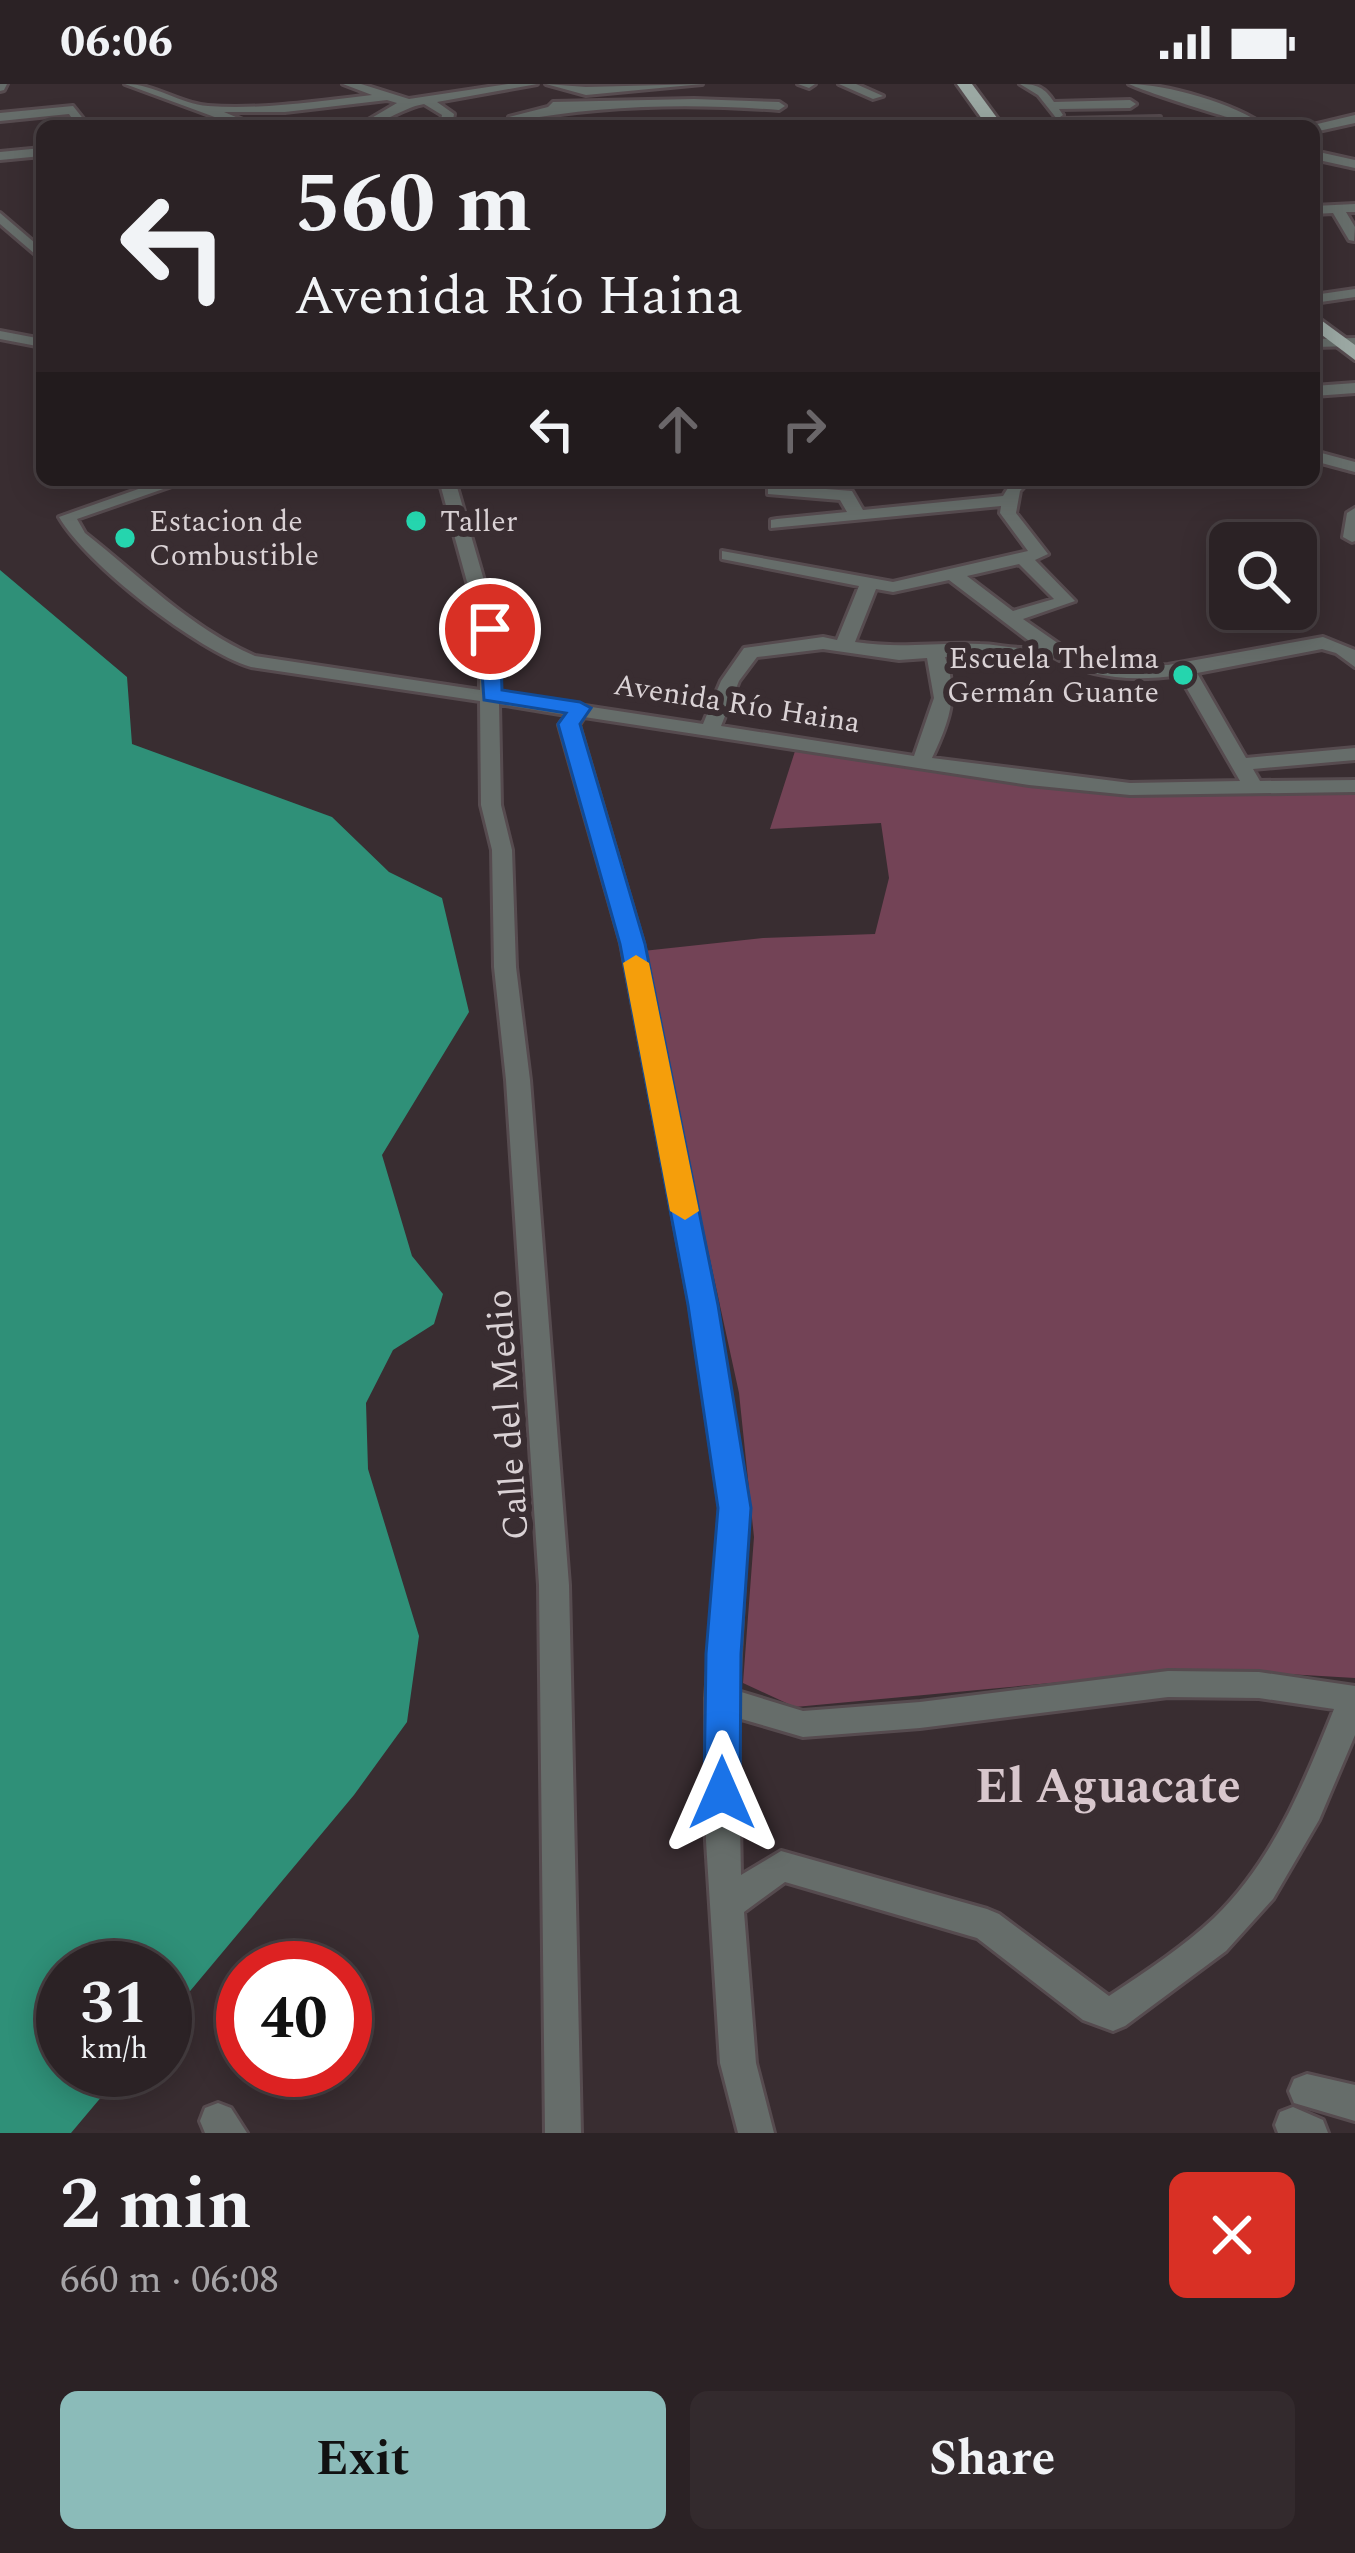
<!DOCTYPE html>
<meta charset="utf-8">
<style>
body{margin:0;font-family:Spectral,serif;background:#332a2d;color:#f1f3f6;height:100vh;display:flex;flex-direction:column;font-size:45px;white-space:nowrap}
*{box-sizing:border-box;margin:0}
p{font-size:39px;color:#a6a4a7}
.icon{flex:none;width:66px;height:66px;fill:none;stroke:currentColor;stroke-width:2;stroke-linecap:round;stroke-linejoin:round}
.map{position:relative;height:2049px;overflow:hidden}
.drawer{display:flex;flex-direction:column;background:#2b2225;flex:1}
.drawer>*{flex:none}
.guide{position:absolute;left:36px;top:36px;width:1284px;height:366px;border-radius:18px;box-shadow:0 6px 30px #0003,0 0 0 3px #473f42;background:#2b2225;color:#f1f3f6;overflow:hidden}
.buttons{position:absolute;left:1209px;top:438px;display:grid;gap:24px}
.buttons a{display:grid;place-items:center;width:108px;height:108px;border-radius:18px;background:#2b2225;box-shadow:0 6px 30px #0003,0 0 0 3px #473f42;font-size:60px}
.speed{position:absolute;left:36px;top:1857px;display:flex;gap:24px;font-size:60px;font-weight:700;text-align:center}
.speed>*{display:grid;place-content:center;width:156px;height:156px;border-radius:50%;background:#2b2225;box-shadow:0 6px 30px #0003,0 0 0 3px #473f42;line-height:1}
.speed small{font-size:30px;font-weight:400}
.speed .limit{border:18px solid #d22;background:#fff;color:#111}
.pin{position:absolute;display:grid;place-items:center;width:102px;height:102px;color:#fff;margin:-51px;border:6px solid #fff;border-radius:50%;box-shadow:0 3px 12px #0007}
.me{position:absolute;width:132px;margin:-66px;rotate:0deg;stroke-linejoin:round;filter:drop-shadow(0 0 9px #0008)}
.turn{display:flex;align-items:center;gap:42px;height:252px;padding:0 60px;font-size:54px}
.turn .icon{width:156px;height:156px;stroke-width:2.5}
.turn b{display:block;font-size:84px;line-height:102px}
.lanes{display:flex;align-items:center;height:114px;padding:0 60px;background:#0003;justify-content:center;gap:60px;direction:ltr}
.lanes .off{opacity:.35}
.round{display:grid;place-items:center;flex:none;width:126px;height:126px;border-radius:18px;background:#332a2d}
.headline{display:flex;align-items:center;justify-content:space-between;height:204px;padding:0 60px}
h1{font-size:72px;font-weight:700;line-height:90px}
.primary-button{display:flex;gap:24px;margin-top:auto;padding:24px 60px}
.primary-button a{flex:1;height:138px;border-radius:18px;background:#8bbbb9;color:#111;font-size:48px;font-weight:700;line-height:138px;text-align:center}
.primary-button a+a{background:#332a2d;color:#f1f3f6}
.status{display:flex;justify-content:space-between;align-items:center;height:84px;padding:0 60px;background:#2b2225;direction:ltr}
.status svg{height:33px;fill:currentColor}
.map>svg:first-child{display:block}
</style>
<div class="status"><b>06:06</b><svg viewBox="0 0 49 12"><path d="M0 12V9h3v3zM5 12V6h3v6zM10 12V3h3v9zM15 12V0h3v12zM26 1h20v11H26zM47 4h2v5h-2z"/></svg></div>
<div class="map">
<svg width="1355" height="2049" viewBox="0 0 1355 2049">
<rect width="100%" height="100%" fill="#392d31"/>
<!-- green -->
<path fill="#734356" d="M 796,664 L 1026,700 L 1355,708 L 1355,1594 L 1201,1585 L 795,1623 L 743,1599 L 754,1453 L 739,1309 L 643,867 L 763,854 L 875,850 L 889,794 L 881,739 L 770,745 Z"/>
<!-- water -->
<path fill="#2f9078" d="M 0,486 L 127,593 L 132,660 L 332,733 L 389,788 L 442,814 L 469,928 L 382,1071 L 412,1172 L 443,1210 L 434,1240 L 393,1266 L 366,1319 L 368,1385 L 419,1552 L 407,1638 L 354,1711 L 165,1937 L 165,1884 L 63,1884 L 63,1986 L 124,1986 L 71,2049 L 0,2049 Z"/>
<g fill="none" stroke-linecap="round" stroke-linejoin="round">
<defs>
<g id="minor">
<path d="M 0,0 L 7,0 L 4,6 L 0,7 Z"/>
<path d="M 125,0 C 155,0 180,20 208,22 C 262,26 319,17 372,11 L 343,0 L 361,0 L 409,15 L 508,0 L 537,0 L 437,18 L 454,30 L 452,42 L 440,42 L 442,31 L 424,20 C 400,24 383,42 358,42 L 397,19 L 387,16 L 285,28 L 224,28 L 257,42 L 239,42 Z"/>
<path d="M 546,0 L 586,3 L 702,0 L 586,11 Z"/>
<path d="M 798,0 L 815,0 L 809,4 Z"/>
<path d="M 839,0 L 856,0 L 883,12 L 873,15 Z"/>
<path d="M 1020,0 C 1037,0 1045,4 1054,18 L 1130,16 L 1136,20 L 1130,24 L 1059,25 L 1063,31 L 1057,35 L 1038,11 Z"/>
<path d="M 1129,0 C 1166,0 1236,20 1265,42 C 1250,42 1145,8 1129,0 Z"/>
<path d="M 694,15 L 779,18 L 785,22 L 779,26 C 691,19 601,21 515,37 L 509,33 L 548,23 L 553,18 Z"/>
<path d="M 73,22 L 89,42 L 77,42 L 69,30 L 0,37 L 0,29 Z"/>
<path d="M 1355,31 L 1355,39 L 1314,48 L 1314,42 L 1309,42 Z"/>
<path d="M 1160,33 L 1156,40 L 1056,39 L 1062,35 Z"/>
<path d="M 42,64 L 42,72 L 0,76 L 0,68 Z"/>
<path d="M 1314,67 L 1355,76 L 1355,84 L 1314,75 Z"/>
<path d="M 1355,120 L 1355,128 L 1346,128 L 1355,143 L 1354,157 L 1349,156 L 1333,129 L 1314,130 L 1314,122 Z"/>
<path d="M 0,129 L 42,165 L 42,176 L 0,140 Z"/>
<path d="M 1355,205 L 1355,213 L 1314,219 L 1314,211 Z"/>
<path d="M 0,247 L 42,255 L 42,263 L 0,255 Z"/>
<path d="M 1355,254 L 1355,262 L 1314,263 L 1314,255 Z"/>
<path d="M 1355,299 L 1355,309 L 1314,312 L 1314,302 Z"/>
<path d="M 1314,367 L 1355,378 L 1355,388 L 1314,377 Z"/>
<path d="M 164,396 L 189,396 L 77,435 L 85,449 C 140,492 190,544 255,572 L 480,606 L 480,545 L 439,396 L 455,396 L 498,545 L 499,609 L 703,640 L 721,597 L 744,564 L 823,553 L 837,556 L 859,502 L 722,475 L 722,467 L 893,498 L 1028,467 L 1000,429 L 1001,422 L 771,444 L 771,436 L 777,435 L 847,428 L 840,416 L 768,410 L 768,402 L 774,401 L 852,407 L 863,426 L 1003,412 L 1013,396 L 1030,396 L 1020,407 L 1016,429 L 1048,470 L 1035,476 L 1075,517 L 1023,535 L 1072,569 L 1108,582 L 1168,581 L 1323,553 L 1355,566 L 1355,583 L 1336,569 L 1322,565 L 1197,589 L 1246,674 L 1355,664 L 1355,676 L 1253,685 L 1260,697 L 1355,696 L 1355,708 L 1130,711 L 1029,701 L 584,633 L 579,641 L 643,859 L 716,1221 L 748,1424 L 738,1607 L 803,1627 L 920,1618 L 1168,1587 L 1259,1588 L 1355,1602 L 1355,1651 L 1319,1736 L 1273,1815 L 1226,1867 L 1125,1942 L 1113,1947 L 1083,1936 L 977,1854 L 785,1798 L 744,1828 L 756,1979 L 774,2049 L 738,2049 L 720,1979 L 706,1757 L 706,1614 L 720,1424 L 690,1221 L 621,859 L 559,641 L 566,631 L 499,620 L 501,721 L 512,766 L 516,883 L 530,996 L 569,1501 L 581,2049 L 545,2049 L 539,1501 L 506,996 L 494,883 L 492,766 L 481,721 L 480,617 L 251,583 C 198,567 86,480 59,433 ZM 1019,480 L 1054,515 L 1013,527 L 967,492 ZM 949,496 L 1037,563 C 1017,567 999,560 980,560 C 934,558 902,565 855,558 L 876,505 L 893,508 ZM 823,565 L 899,576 L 927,574 L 934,614 L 914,672 L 721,642 L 739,597 L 757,573 ZM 981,571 L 1025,577 L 1050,571 C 1090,595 1133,598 1179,591 L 1240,697 L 1130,699 L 932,674 C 949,638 959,612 945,573 ZM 1168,1613 L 1259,1614 L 1334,1625 C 1304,1700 1273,1777 1214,1834 C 1182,1864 1145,1888 1109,1912 L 999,1830 L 987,1825 L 781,1767 L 741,1791 L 738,1634 L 803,1653 L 920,1644 Z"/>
<path d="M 1355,424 L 1355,457 L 1352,458 L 1343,453 L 1347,429 Z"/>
<path d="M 1307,1990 L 1355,2001 L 1355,2037 L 1294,2019 L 1289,2007 L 1294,1995 Z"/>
<path d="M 218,2019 L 231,2024 L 247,2049 L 205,2049 L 200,2037 L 205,2024 Z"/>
<path d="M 1293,2023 L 1323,2036 L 1328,2049 L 1278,2049 L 1275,2041 L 1280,2028 Z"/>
</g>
<g id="major">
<path d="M 957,0 L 972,0 L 1003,42 L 987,42 Z"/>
<path d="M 1314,231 L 1355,261 L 1355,276 L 1314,245 Z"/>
</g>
</defs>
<!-- minor casing -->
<use href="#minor" stroke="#564b4f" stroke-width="6"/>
<!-- major casing -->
<use href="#major" stroke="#564b4f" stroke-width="6"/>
<!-- minor -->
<use href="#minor" fill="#666d6a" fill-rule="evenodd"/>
<!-- major -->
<use href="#major" fill="#9ba8a3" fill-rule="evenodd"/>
</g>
<!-- route -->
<path fill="#1a73e8" stroke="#114b97" stroke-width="3" d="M 490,539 L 500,545 L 502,606 L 580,618 L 591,624 L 580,640 L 645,860 L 718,1221 L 751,1424 L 741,1570 L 740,1709 L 735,1721 L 722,1725 L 709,1721 L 704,1709 L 706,1570 L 718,1424 L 688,1221 L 620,860 L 558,640 L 566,629 L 484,616 L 479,545 Z"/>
<!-- slow -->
<path fill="#f59e0b" d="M 636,871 L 649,879 L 699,1127 L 685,1136 L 670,1127 L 623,879 Z"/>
<!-- markers -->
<g fill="#25d5ae" stroke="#392d31" stroke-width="4.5">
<circle cx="416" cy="437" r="12"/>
<circle cx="125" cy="454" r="12"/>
<circle cx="1183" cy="591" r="12"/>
</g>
<g text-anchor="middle" stroke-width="12" stroke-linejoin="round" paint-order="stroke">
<!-- far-poi labels -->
<g font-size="30" fill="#dad2d5" stroke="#392d31" text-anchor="start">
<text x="149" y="447">Estacion de<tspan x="149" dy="34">Combustible</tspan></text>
<text x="440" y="447">Taller</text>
<text x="1159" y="584" text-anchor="end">Escuela Thelma<tspan x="1159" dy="34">Germán Guante</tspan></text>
</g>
<!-- far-street labels -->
<g font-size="30" fill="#dad2d5" stroke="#392d31">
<text transform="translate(737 619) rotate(9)" y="10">Avenida Río Haina</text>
</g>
<!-- street labels -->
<g font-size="36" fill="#dad2d5" stroke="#392d31">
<text transform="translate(506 1331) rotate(-94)" y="13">Calle del Medio</text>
</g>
<!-- near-neighbourhood labels -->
<g font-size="48" font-weight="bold" fill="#d8c7cd" stroke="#392d31">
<text x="1108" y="1718">El Aguacate</text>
</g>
</g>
</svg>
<div class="buttons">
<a><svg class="icon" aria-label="search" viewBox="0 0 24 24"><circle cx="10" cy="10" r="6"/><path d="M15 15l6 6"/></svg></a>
</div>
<div class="speed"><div>31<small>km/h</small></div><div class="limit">40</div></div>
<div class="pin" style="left:490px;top:545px;background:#d93025"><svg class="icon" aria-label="arrive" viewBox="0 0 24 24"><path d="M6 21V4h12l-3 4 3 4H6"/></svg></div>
<svg class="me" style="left:722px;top:1709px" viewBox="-20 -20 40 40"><path d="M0-17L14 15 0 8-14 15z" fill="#1a73e8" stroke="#fff" stroke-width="4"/></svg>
<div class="guide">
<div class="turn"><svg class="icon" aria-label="left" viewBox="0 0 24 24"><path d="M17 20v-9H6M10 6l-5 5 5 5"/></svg><div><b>560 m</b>Avenida Río Haina</div></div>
<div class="lanes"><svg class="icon" aria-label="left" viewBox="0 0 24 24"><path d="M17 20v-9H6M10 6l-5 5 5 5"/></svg><svg class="icon off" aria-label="ahead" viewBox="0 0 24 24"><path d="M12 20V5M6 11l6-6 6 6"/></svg><svg class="icon off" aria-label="right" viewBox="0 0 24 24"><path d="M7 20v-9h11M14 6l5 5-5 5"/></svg></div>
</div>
</div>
<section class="drawer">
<div class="headline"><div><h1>2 min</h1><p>660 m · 06:08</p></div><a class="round" style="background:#d93025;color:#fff"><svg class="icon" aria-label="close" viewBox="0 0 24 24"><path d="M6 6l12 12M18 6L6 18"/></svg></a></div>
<div class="primary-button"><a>Exit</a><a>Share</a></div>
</section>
